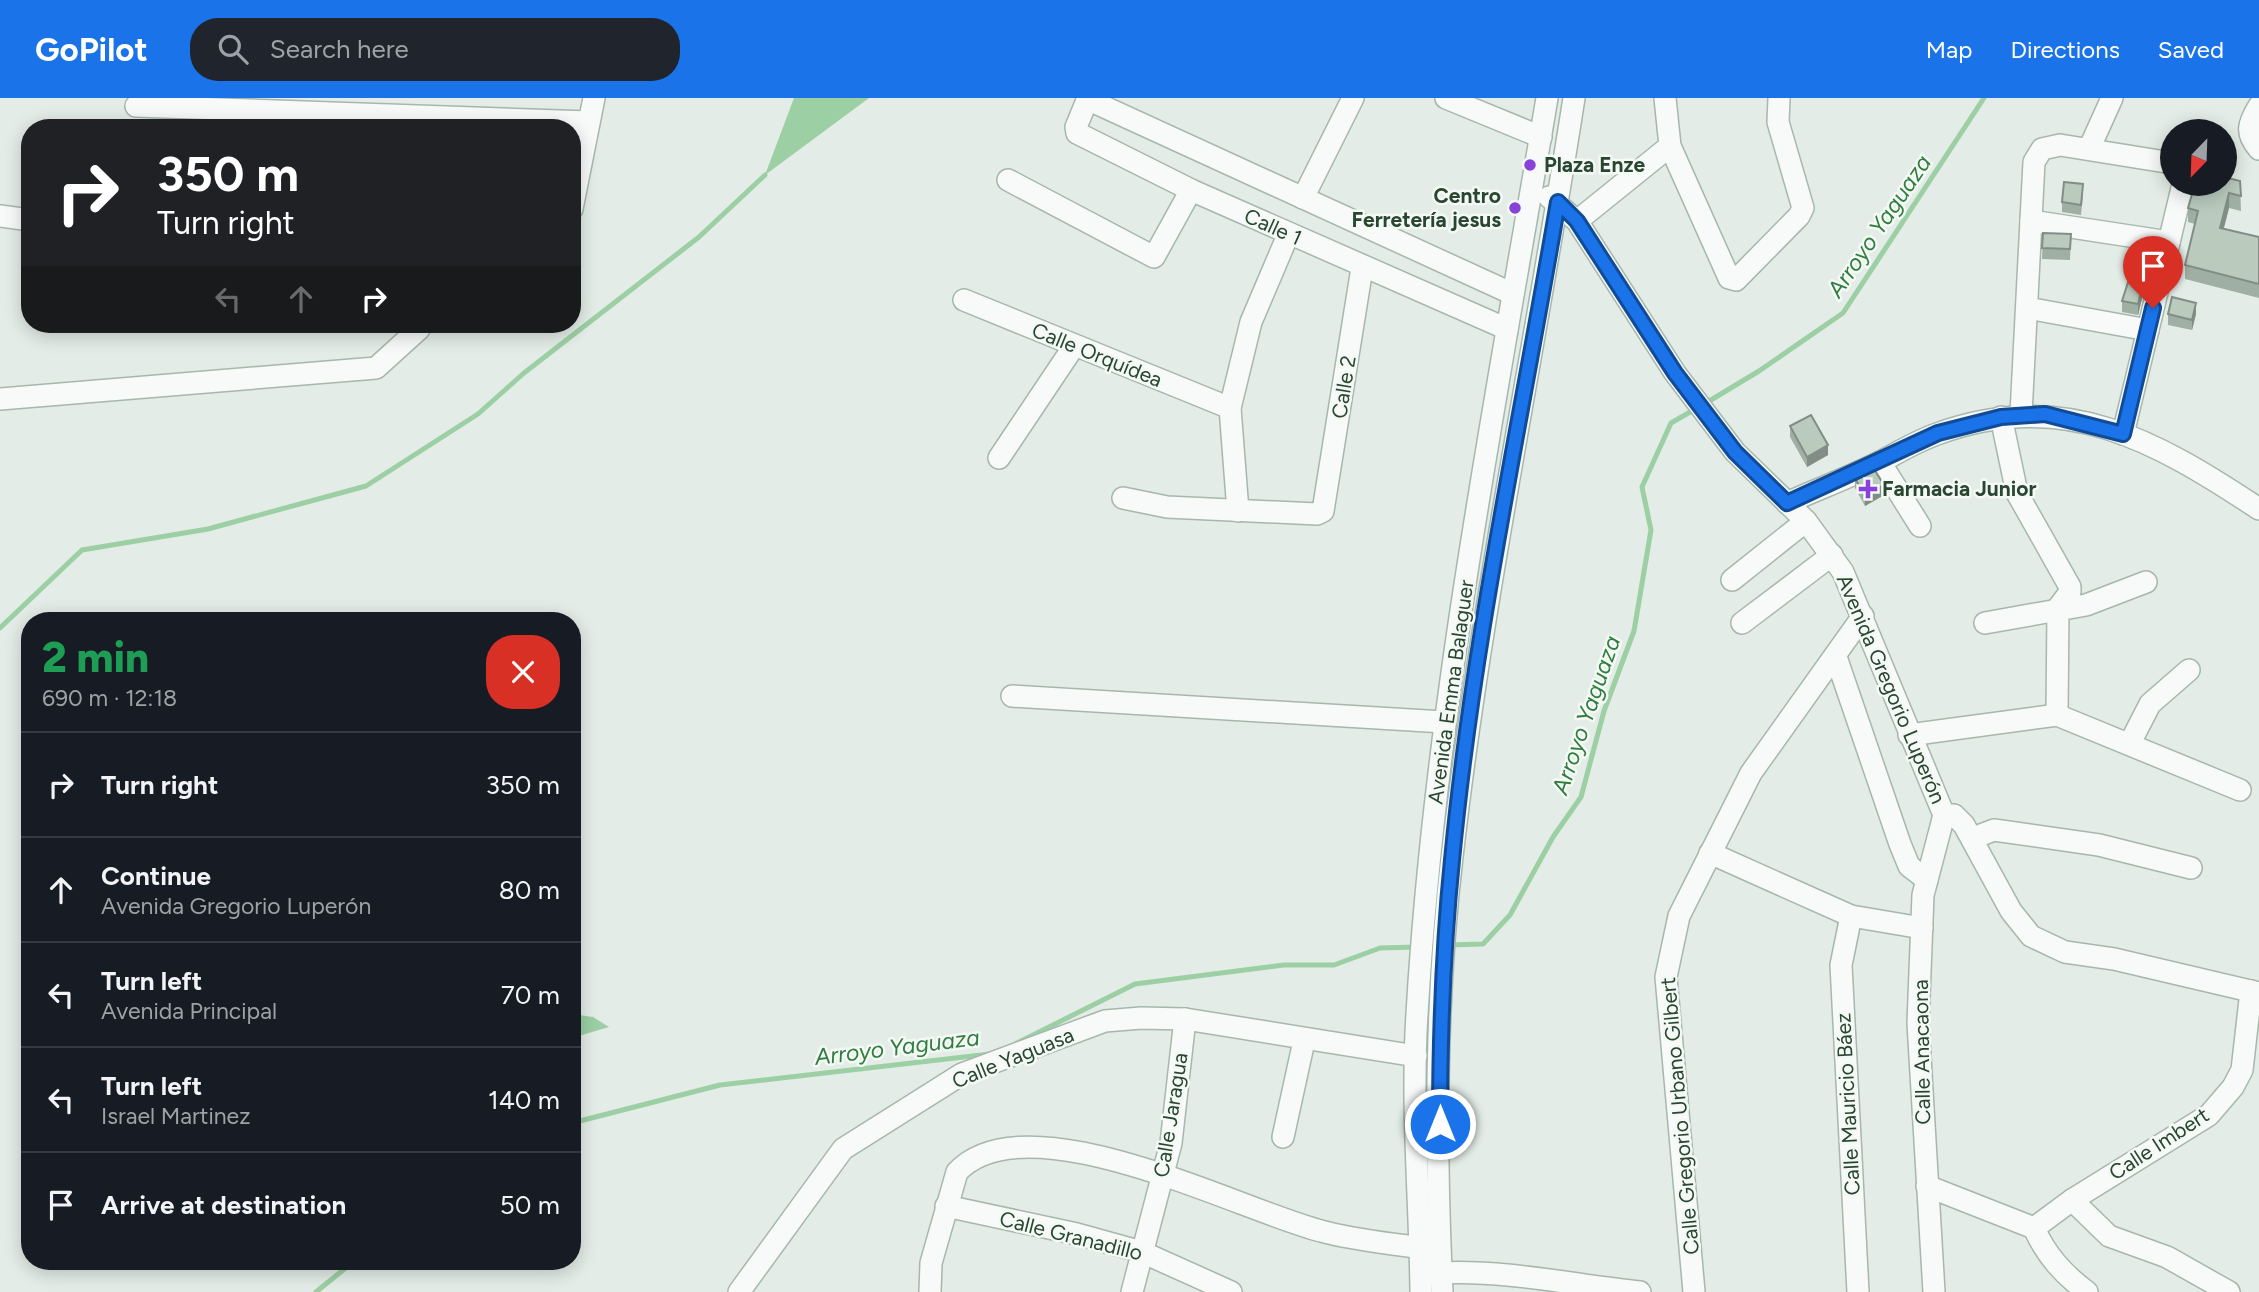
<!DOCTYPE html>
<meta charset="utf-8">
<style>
body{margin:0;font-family:Figtree,sans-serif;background:#20242c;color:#f1f3f6;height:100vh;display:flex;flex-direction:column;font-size:26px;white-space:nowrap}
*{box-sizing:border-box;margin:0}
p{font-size:23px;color:#9ea1a6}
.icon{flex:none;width:38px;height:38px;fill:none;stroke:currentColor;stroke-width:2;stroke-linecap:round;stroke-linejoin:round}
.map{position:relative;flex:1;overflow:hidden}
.panel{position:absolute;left:21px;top:514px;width:560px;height:658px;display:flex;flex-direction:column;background:#171b24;border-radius:28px;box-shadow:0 4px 18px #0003}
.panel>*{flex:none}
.hud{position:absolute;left:21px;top:21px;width:560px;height:214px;border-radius:28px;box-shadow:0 4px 18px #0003;background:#202124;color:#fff;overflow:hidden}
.needle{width:46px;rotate:203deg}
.buttons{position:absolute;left:2160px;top:21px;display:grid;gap:14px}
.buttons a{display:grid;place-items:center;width:77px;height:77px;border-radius:50%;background:#171b24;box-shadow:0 4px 18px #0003;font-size:35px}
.pin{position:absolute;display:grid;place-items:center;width:60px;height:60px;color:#fff;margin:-72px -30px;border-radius:50% 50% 50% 0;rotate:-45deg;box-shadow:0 0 7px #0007}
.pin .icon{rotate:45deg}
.me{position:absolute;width:77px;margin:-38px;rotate:0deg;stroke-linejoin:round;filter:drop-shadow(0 0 5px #0008)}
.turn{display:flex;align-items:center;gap:24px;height:147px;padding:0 21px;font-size:32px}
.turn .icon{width:91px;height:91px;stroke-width:2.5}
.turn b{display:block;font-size:49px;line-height:60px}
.lanes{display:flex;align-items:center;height:66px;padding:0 21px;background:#0003;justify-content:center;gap:35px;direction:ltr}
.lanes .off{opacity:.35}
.round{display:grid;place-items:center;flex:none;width:74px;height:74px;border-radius:28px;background:#20242c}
.head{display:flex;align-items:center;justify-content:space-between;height:119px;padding:0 21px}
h1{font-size:42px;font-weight:800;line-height:52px;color:#1e9e55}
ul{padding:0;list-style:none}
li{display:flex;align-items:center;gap:21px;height:105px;padding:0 21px;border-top:2px solid #363941}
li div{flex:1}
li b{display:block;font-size:26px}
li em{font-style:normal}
header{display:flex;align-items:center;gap:42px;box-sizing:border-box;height:98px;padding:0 35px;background:#1a73e8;color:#fff}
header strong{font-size:33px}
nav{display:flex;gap:38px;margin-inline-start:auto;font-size:24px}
.search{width:490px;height:63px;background:#20242c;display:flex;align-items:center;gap:18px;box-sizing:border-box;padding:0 24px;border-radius:28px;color:#9ea1a6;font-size:26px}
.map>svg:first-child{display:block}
</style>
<header>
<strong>GoPilot</strong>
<div class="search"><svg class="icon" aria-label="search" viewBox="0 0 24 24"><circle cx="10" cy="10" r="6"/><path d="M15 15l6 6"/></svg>Search here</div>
<nav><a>Map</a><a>Directions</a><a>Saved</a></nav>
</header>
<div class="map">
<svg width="2259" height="1194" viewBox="0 0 2259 1194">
<rect width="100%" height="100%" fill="#e3ece6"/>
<!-- water -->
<g fill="#9ccfa3">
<path d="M 794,0 L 869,0 L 765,77 Z"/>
<path d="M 572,916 L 593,919 L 609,929 L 572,940 Z"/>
</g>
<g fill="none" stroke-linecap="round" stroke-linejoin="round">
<!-- stream -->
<g stroke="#9ccfa3" stroke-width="5">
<path d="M 1706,305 L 1759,273 L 1843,215 L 1984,0"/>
<path d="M 0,530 L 82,452 L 208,431 L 366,388 L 478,316 L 524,275 L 699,139 L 765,77"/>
<path d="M 1448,847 L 1483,846 L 1510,817 L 1553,739 L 1581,699 L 1604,613 L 1634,533 L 1651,432 L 1642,389 L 1671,325 L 1697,310"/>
<path d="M 1015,946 L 1135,886 L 1284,867 L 1334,867 L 1380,850 L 1417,849"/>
<path d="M 572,1025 L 720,987 L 990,956"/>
<path d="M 316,1194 L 353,1164"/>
</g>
<defs>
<g id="minor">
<path d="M 1088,0 L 1076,29 L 1077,35 L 1191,92 L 1507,231"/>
<path d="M 1446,0 L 1541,39"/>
<path d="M 1087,1 L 1513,196"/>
<path d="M 136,8 L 589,24"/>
<path d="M 2259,8 C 2248,26 2245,35 2259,51"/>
<path d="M 1670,48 L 1729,180 L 1736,182 L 1799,118 L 1803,110 L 1778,24 L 1779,0"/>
<path d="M 2089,51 L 2112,0"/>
<path d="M 1008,82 L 1154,159 L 1191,92"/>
<path d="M 1549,99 L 1577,123 L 1675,275 L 1735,354 L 1806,423 L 1843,474 L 1944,717"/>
<path d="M 1303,100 L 1353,0"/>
<path d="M 572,111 L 594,0"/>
<path d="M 0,118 L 30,122"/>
<path d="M 1577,123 L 1670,48 L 1665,0"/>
<path d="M 2031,123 L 2169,144"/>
<path d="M 964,202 L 1230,310"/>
<path d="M 2027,210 L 2148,232"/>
<path d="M 0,301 L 376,270 L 419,231 L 418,226"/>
<path d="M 2021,316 L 2034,64 L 2042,51 L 2060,47 L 2172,65"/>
<path d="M 2001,319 L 2017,395 L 2070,489 L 2070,494 L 2058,510 L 2057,617"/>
<path d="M 2123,336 L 2183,86"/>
<path d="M 999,360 L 1074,248"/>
<path d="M 1880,364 L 1920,428"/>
<path d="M 1123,400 L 1167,409 L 1317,416 L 1323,413 L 1362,170"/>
<path d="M 1787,405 C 1818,391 1850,379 1880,364 C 1899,354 1917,343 1937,336 C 2064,290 2155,342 2259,411"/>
<path d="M 1238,413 L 1230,310 L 1251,224 L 1288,137"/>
<path d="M 1732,482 L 1806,423"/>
<path d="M 1742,525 L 1832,457"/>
<path d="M 1985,525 L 2086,507 L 2146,484"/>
<path d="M 1836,559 L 1900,746 L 1909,768 L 1927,782"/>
<path d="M 1012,598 L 1444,624"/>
<path d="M 1909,637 L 2057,617 L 2240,692"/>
<path d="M 2130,645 L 2150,606 L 2189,572"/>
<path d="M 1944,717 L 1954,717 L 1964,727 L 2011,813 L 2031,838 L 2065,854 L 2114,861 L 2259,895"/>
<path d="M 1973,740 L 1994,732 L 2099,747 L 2191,770"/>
<path d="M 1710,755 L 1851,818 L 1922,830"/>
<path d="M 1851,818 L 1841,867 L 1858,1194"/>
<path d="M 1283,1039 L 1304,943"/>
<path d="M 1927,1088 L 2034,1130 C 2046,1157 2063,1176 2087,1194"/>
<path d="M 2072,1102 L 2109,1138 L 2167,1159 L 2229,1194"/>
<path d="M 946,1108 L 1077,1136 L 1142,1154 L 1231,1194"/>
<path d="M 2034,1130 L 2072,1102 L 2209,1017 L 2233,989 L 2242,972 L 2251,893"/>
<path d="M 1441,1175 C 1507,1172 1574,1187 1640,1194"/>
<path d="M 739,1194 L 843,1051 L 962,976 L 1105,923 L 1141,920 L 1185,921 L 1416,958"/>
<path d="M 930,1194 L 931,1165 L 957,1074 C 1026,1000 1239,1112 1321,1133 C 1353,1142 1388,1145 1421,1150"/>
<path d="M 1132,1194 L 1171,1045 L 1185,921"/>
<path d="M 1421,1194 C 1420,1102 1411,1008 1417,916 C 1435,607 1496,304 1547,0"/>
<path d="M 1442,1194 C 1435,1050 1435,902 1452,759 C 1481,504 1535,253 1574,0"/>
<path d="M 1694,1194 L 1666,879 L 1679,818 L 1751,675 L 1863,518"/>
<path d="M 1934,1194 L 1918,925 L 1923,797 L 1944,717"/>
</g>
</defs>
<!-- minor casing -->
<use href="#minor" stroke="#a7b7ac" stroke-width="24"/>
<!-- minor -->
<use href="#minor" stroke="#f7faf8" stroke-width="21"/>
</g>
<!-- wall -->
<g fill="#a0afa3">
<path d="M 2240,83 L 2241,113 L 2229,110 L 2224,130 L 2259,139 L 2259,200 L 2185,181 L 2185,167 L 2195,126 L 2188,124 L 2188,110 Z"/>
<path d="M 2083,97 L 2081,117 L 2062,114 L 2062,104 Z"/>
<path d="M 2043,135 L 2071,136 L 2070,162 L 2042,161 Z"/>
<path d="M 2150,167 L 2138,217 L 2122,214 L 2122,203 Z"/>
<path d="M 2168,216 L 2196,216 L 2192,232 L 2168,227 Z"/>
<path d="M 1790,328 L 1828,357 L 1807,369 L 1790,339 Z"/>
<path d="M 1855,380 L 1884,397 L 1865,408 L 1855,390 Z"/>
</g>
<!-- shaded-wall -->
<g fill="#828e85">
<path d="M 2229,95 L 2229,110 L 2220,144 L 2220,130 Z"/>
<path d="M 2150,156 L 2150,167 L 2138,217 L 2138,206 Z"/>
<path d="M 2196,205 L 2196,216 L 2192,232 L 2192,222 Z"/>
<path d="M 1828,347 L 1828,357 L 1807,369 L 1807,359 Z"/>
<path d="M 1884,387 L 1884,397 L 1865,408 L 1865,398 Z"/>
</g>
<!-- building -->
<g fill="#bacbbe" stroke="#828e85" stroke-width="2">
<path d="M 2224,79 L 2240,83 L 2241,98 L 2229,95 L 2220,130 L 2259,139 L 2259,186 L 2185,167 L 2198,113 L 2188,110 L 2195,86 L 2224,86 Z"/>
<path d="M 2064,84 L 2083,86 L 2081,107 L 2062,104 Z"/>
<path d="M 2043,135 L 2071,136 L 2070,151 L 2042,150 Z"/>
<path d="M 2138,153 L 2150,156 L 2138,206 L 2122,203 Z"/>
<path d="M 2172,199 L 2196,205 L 2192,222 L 2168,216 Z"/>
<path d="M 1811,317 L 1828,347 L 1807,359 L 1790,328 Z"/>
<path d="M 1874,371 L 1884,387 L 1865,398 L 1855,380 Z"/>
</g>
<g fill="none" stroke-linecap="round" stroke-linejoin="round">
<defs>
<path id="route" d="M 1440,1026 C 1440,938 1443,850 1452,762 C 1473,541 1521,323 1558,104 L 1577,123 L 1675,275 L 1735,354 L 1787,405 L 1938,335 L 2001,319 L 2045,316 L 2123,336 L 2153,210"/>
</defs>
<!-- route casing -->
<use href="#route" stroke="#114b97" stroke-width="18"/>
<!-- route -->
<use href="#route" stroke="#1a73e8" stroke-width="12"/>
</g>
<!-- markers -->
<g fill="#8941d9" stroke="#f4f9f5" stroke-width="2.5">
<circle cx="1530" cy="67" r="7"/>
<circle cx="1515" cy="110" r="7"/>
<path d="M1864.5 380.5h7v7h7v7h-7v7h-7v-7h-7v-7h7z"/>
</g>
<g text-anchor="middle" stroke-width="5" stroke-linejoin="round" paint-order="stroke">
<!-- poi labels -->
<g font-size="21" font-weight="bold" fill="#294631" stroke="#f4f9f5" text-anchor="start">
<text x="1544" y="74">Plaza Enze</text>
<text x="1501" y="105" text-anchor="end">Centro<tspan x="1501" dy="24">Ferretería jesus</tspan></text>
<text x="1882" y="398">Farmacia Junior</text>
</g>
<!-- street labels -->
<g font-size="21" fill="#294631" stroke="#f4f9f5">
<text transform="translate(1273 129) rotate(24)" y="7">Calle 1</text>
<text transform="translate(1097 257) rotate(22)" y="7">Calle Orquídea</text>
<text transform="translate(1344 289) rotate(-81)" y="7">Calle 2</text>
<text transform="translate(1891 591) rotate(67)" y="7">Avenida Gregorio Luperón</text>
<text transform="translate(1451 594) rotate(-82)" y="7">Avenida Emma Balaguer</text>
<text transform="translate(1922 954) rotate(-91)" y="7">Calle Anacaona</text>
<text transform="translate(1013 960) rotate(-22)" y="7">Calle Yaguasa</text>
<text transform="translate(1848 1006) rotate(-93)" y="7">Calle Mauricio Báez</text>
<text transform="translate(1171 1017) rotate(-81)" y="7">Calle Jaragua</text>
<text transform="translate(1680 1018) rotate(-95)" y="7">Calle Gregorio Urbano Gilbert</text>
<text transform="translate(2159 1046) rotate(-33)" y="7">Calle Imbert</text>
<text transform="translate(1071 1138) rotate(14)" y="7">Calle Granadillo</text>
</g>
<!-- water labels -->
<g font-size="23" font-style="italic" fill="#307e3e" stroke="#f4f9f5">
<text transform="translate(1879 128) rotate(-56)" y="8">Arroyo Yaguaza</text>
<text transform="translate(1586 617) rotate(-71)" y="8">Arroyo Yaguaza</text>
<text transform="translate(897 949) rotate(-7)" y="8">Arroyo Yaguaza</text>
</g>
</g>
</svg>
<div class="buttons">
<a><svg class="needle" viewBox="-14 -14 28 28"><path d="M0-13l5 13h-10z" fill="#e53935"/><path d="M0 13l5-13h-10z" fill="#9ea1a6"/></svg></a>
</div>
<div class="pin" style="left:2153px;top:210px;background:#d93025"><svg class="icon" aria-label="arrive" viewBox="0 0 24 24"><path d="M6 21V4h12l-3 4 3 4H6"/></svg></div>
<svg class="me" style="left:1440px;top:1026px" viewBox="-20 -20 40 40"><circle r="17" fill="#1a73e8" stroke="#fff" stroke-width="3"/><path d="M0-11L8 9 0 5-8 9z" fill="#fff"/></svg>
<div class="hud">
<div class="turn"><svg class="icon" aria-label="right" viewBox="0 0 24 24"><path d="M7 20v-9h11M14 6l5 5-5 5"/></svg><div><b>350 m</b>Turn right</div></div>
<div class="lanes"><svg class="icon off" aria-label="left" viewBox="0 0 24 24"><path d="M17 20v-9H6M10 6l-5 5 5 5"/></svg><svg class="icon off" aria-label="ahead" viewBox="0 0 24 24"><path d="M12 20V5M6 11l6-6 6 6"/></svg><svg class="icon" aria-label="right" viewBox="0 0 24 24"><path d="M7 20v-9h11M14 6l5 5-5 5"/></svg></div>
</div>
<section class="panel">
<div class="head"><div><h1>2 min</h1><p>690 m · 12:18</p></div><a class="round" style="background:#d93025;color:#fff"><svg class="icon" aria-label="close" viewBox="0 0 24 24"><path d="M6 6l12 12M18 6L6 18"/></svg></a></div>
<ul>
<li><svg class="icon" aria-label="right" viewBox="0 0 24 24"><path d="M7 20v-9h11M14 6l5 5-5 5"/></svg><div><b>Turn right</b></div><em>350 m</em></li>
<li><svg class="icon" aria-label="ahead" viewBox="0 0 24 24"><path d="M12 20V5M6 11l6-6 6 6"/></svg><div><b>Continue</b><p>Avenida Gregorio Luperón</p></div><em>80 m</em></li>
<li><svg class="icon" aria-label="left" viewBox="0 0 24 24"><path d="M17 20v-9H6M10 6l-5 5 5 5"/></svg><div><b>Turn left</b><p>Avenida Principal</p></div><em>70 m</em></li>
<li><svg class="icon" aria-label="left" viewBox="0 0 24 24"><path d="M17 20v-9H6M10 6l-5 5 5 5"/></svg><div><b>Turn left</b><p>Israel Martinez</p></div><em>140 m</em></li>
<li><svg class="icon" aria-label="arrive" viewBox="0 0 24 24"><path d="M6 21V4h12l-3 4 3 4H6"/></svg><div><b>Arrive at destination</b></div><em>50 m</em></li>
</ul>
</section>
</div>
